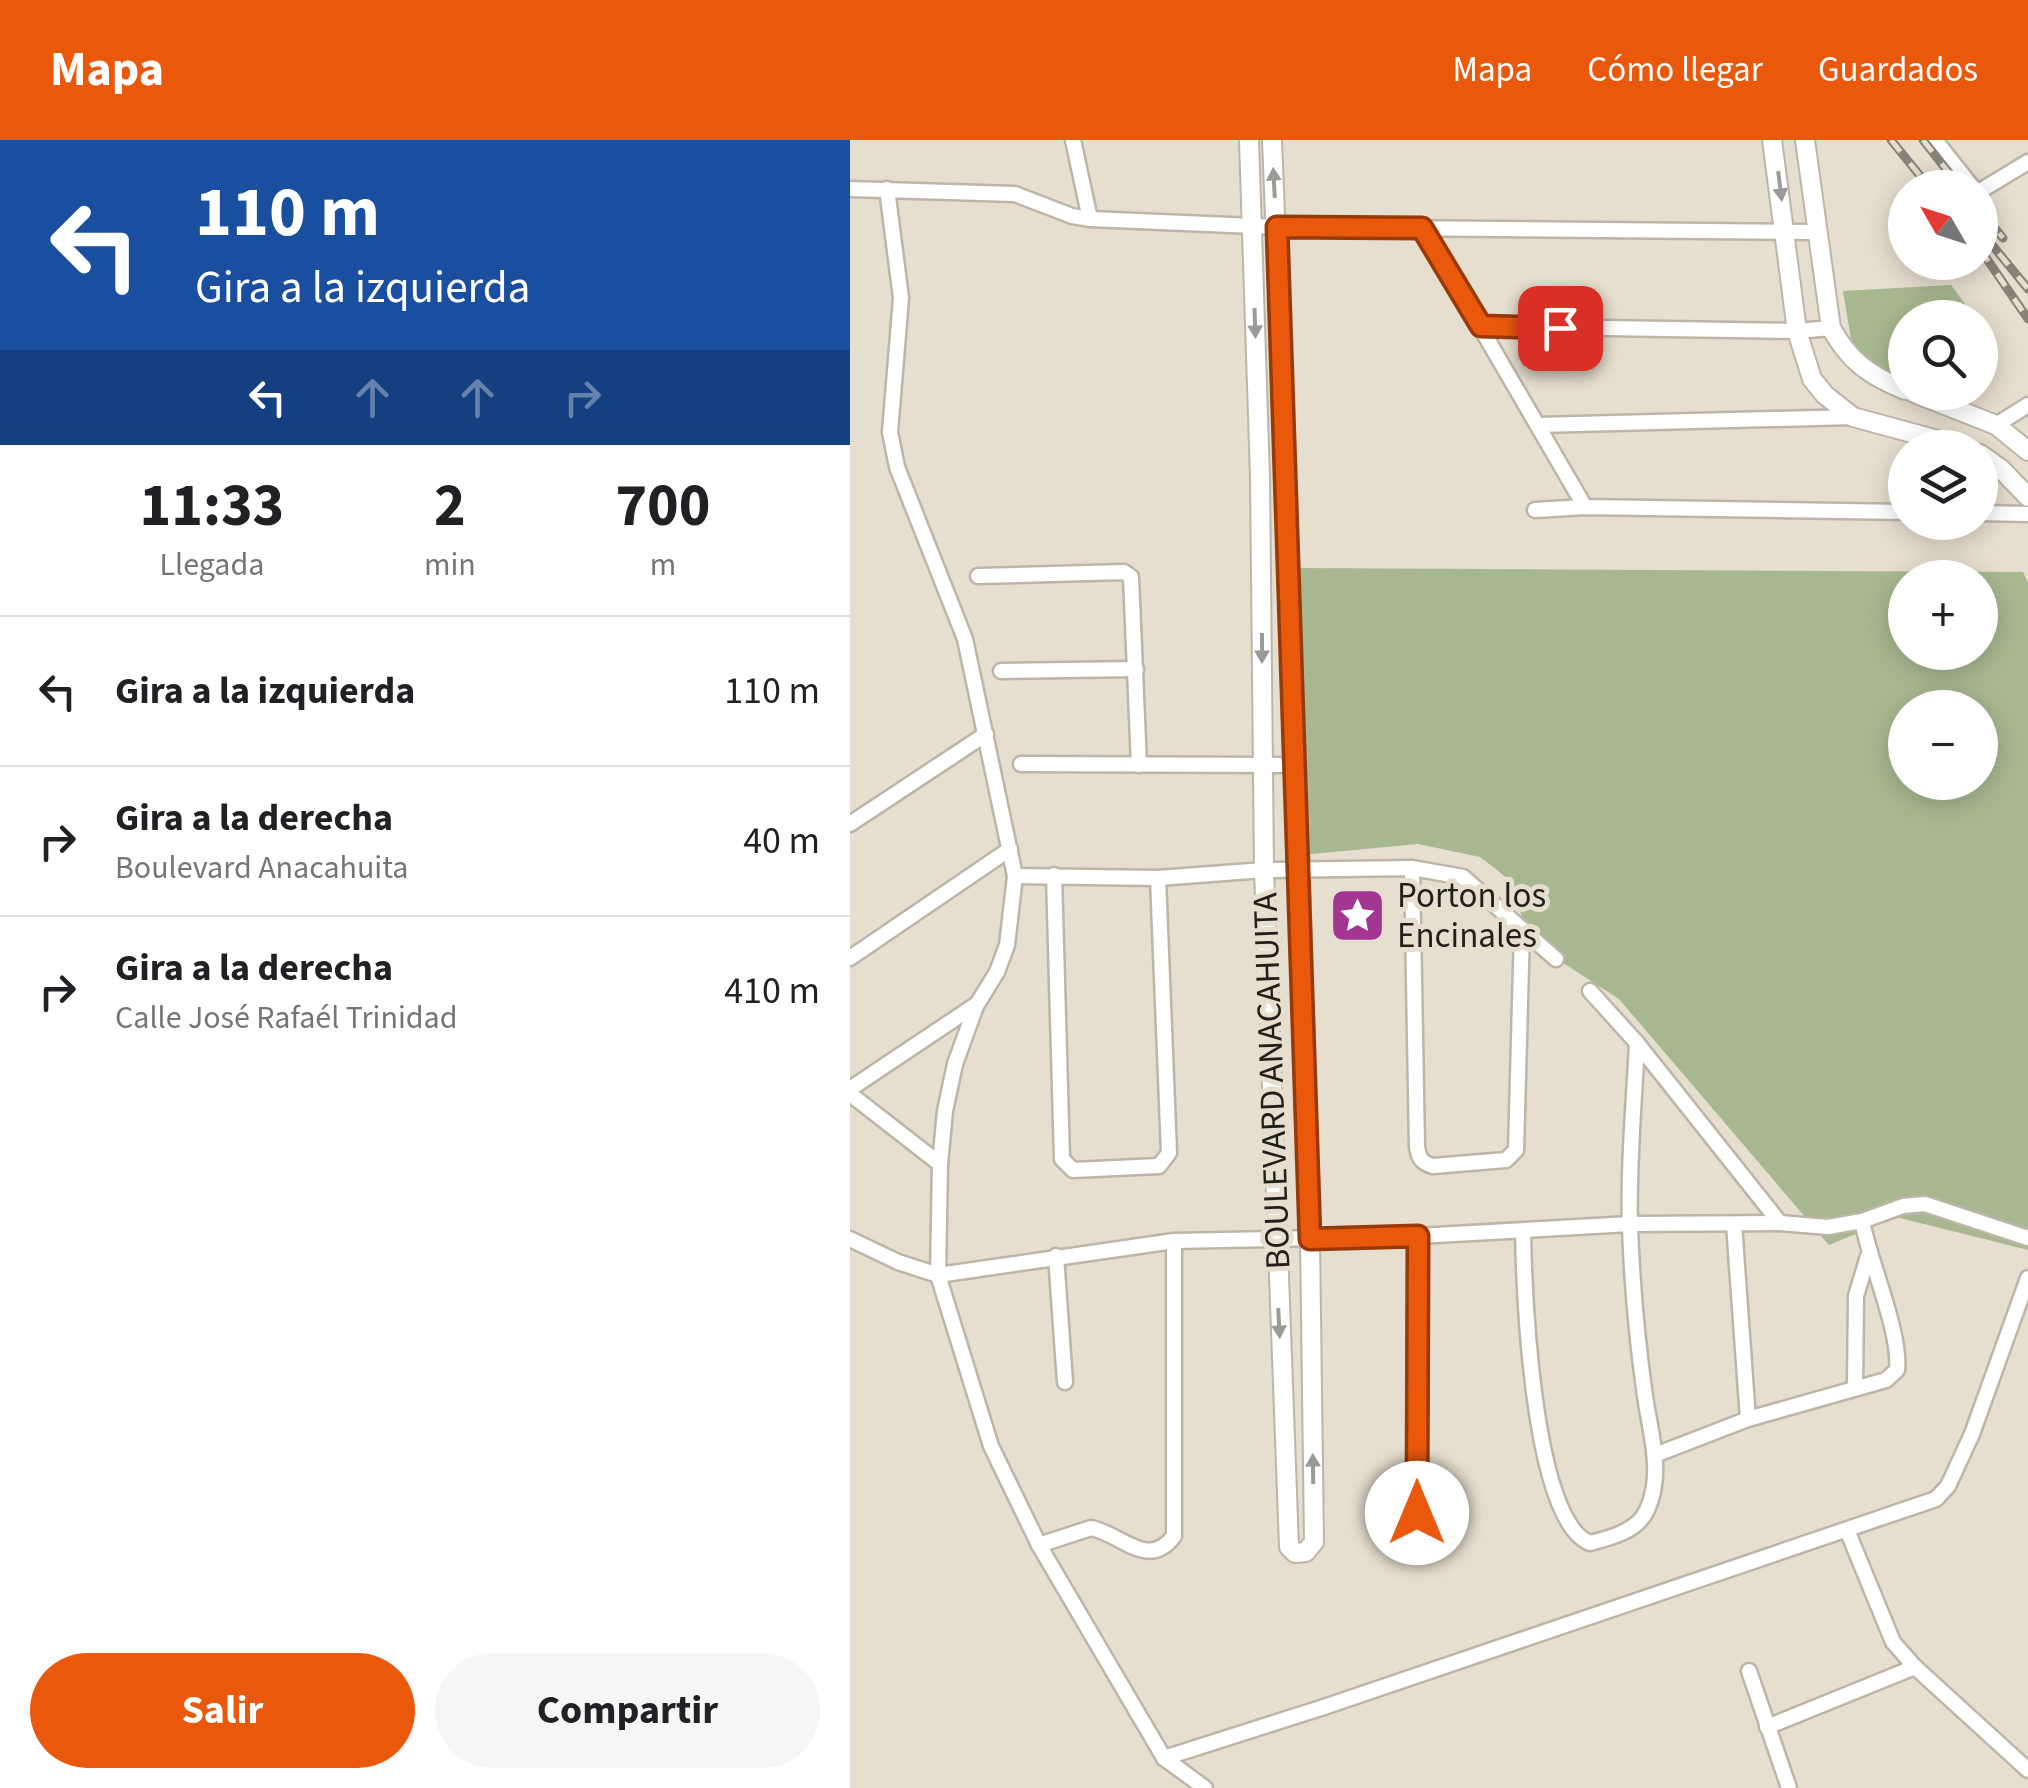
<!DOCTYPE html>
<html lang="es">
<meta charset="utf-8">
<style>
body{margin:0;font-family:"Source Sans 3",sans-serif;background:#f6f6f6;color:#202124;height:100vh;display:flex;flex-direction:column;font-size:38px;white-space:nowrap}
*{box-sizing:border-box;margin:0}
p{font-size:32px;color:#757577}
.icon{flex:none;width:55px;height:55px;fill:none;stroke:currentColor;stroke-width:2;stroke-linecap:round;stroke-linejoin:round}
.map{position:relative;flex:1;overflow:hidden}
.panel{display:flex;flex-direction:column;background:#fff;width:850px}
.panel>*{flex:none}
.hud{background:#1a4fa0;color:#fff;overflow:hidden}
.needle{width:65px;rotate:309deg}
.controls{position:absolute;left:1038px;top:30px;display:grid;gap:20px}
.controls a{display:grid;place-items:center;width:110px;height:110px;border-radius:50%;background:#fff;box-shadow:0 5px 25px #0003;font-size:50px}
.pin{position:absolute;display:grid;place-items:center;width:85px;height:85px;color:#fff;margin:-42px;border-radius:20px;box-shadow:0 5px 15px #0006}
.me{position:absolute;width:110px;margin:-55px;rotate:0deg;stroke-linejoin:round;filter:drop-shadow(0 0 8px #0008)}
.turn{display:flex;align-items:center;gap:35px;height:210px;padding:0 30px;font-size:45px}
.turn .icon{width:130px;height:130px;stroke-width:2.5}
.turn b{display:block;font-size:70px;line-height:85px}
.lanes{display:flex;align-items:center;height:95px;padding:0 30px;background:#0003;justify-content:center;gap:50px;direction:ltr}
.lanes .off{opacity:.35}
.eta{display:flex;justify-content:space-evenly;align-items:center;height:170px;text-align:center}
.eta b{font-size:60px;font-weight:700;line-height:70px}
.button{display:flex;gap:20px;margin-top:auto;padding:20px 30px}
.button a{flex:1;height:115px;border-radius:60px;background:#ea580c;color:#fff;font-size:40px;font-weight:700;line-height:115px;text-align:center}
.button a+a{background:#f6f6f6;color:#202124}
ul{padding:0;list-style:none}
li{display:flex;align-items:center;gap:30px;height:150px;padding:0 30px;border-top:2px solid #e0e0e0}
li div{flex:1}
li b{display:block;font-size:38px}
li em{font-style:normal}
header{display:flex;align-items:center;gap:60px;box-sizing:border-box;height:140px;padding:0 50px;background:#ea580c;color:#fff}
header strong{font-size:48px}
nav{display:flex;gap:55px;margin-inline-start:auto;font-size:35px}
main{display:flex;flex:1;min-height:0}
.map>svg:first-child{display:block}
</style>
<header>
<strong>Mapa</strong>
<nav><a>Mapa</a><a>Cómo llegar</a><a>Guardados</a></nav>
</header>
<main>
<section class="panel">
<div class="hud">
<div class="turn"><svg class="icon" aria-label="left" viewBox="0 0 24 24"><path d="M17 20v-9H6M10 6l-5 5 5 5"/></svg><div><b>110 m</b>Gira a la izquierda</div></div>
<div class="lanes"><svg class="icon" aria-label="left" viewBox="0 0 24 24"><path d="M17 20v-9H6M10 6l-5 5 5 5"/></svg><svg class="icon off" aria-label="ahead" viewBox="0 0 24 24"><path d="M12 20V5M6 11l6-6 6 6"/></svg><svg class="icon off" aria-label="ahead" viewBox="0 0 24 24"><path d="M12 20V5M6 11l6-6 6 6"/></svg><svg class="icon off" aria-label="right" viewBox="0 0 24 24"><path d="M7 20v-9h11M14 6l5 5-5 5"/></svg></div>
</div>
<div class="eta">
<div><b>11:33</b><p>Llegada</p></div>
<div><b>2</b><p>min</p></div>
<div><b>700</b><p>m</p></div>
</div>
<ul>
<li><svg class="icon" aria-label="left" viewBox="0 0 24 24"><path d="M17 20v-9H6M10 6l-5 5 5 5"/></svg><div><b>Gira a la izquierda</b></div><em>110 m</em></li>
<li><svg class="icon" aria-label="right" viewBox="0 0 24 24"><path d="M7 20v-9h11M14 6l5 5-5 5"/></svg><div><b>Gira a la derecha</b><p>Boulevard Anacahuita</p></div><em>40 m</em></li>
<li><svg class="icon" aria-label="right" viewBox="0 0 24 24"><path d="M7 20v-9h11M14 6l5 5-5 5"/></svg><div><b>Gira a la derecha</b><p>Calle José Rafaél Trinidad</p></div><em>410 m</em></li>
</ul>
<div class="button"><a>Salir</a><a>Compartir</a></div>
</section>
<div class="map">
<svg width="1178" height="1648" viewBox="0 0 1178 1648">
<rect width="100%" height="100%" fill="#e6decf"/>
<!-- green -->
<g fill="#a7b890" fill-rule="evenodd">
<path d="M 1101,145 L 1125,177 L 1055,178 L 1055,241 L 1038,234 L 1002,205 L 993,151 Z"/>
<path d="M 445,428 L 1173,432 L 1178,443 L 1178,1110 L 1046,1077 L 979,1105 L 769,859 L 679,801 L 661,741 L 630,717 L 568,704 L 441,716 ZM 1055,438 L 1130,438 L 1130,512 L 1055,512 ZM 1055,568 L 1130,568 L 1130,642 L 1055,642 Z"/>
</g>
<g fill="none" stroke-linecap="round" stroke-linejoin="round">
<defs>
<g id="minor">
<path d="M 223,0 L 240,79"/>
<path d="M 1085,0 L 1123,48"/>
<path d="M 0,49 L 165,54 L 222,76 L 240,79 L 427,87 L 966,92"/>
<path d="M 37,49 L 51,158 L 40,292 L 47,327 L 115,499 L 165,736 L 157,805 L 147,832 L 126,866 L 105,924 L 95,971 L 90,1024 L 88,1135 L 141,1306 L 189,1405 L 314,1618 L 355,1648"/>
<path d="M 1130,51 L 1178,22"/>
<path d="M 572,87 L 735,367"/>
<path d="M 631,186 L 947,191 L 981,188"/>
<path d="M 688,285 L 1003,277"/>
<path d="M 1146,285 L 1178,265"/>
<path d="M 685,370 L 735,367 L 1055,372"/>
<path d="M 1130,373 L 1178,374"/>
<path d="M 128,436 L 274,432 L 281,437 L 289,625"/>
<path d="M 151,531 L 286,529"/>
<path d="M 171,624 L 447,625"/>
<path d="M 0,684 L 136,594"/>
<path d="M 562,728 L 567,1007 C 569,1019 572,1023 583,1026 L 656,1020 L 666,1010 L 672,789"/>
<path d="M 204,735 L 212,1019 L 223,1030 L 309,1026 L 319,1013 L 308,738"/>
<path d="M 165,736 L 308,738 L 414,730 L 562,728 L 613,737 L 706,819"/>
<path d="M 0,818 L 160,709"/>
<path d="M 740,851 L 787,903 L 930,1083"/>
<path d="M 0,949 L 124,866"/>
<path d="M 0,954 L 90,1024"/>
<path d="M 884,1084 L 898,1279"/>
<path d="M 673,1091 C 674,1149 682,1381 740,1403 C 760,1398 788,1391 797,1370 C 814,1334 800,1292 795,1256 C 787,1200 782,1144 780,1087 C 778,1027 784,964 787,903"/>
<path d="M 0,1099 L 48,1122 L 88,1135 L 324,1101 L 568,1096 L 780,1084 L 930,1083 L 978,1087 L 1012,1081 L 1053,1066 L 1075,1064 L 1178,1098"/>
<path d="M 206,1116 L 215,1242"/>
<path d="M 1005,1248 L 1006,1156 L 1018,1116"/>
<path d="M 805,1315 L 898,1279 L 1036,1240 L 1047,1230 C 1051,1193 1020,1123 1012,1081"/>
<path d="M 567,1373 L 568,1096"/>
<path d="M 997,1390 L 1043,1502 L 1065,1527 L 1178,1630"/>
<path d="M 189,1405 L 241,1388 C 270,1393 298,1431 324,1396 L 324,1101"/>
<path d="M 899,1531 L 939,1648"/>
<path d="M 917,1587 L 1065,1527"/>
<path d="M 314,1618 L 474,1567 L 1086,1359 L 1098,1346 L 1122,1294 L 1178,1138"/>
</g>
<g id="tertiary">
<path d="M 399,0 L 410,337 L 414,730 L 439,1407 L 445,1413 L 456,1412 L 464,1402 L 460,1099 L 447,625 L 422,0"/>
<path d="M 922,0 L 947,191 L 962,239 L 975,255 L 1003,277 L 1117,308"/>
<path d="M 955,0 L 981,188 C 999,221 1020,236 1055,250"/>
<path d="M 1062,252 L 1146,285 L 1178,311"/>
<path d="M 1130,314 L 1151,329 L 1178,357"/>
</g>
</defs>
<!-- minor casing -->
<use href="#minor" stroke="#bdb5a8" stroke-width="19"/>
<!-- tertiary casing -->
<use href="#tertiary" stroke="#bdb5a8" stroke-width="22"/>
<!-- minor -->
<use href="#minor" stroke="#fff" stroke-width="14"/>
<!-- tertiary -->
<use href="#tertiary" stroke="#fff" stroke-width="18"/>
<defs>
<g id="rail">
<path d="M 1041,0 L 1080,48"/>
<path d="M 1073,0 L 1111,48"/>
<path d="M 1130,70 L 1153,98"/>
<path d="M 1130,90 L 1178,149"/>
<path d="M 1130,109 L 1178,179"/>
</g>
</defs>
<!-- rail casing -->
<use href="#rail" stroke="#888379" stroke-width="9"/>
<!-- rail -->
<use href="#rail" stroke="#e6decf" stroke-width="5" stroke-dasharray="15" stroke-linecap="butt"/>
</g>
<!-- one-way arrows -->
<defs><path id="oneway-solid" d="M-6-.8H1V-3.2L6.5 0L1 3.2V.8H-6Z" transform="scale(2.5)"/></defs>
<g fill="#9b9a98">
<use href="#oneway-solid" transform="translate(424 43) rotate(-93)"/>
<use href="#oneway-solid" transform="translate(930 46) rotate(83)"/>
<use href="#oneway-solid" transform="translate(405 183) rotate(88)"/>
<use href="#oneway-solid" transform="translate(412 508) rotate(90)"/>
<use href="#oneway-solid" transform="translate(429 1183) rotate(87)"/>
<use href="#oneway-solid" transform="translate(463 1329) rotate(-91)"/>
</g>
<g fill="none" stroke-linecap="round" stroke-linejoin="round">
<defs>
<path id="route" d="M 567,1373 L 568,1096 L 460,1099 C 451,762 436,424 427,87 L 572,88 L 631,186 L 710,188"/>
</defs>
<!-- route casing -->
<use href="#route" stroke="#983908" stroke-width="25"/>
<!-- route -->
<use href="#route" stroke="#ea580c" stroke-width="18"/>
</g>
<!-- icons -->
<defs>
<symbol id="sight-square" viewBox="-11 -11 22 22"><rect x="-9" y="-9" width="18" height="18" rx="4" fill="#a33593" stroke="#e6decf"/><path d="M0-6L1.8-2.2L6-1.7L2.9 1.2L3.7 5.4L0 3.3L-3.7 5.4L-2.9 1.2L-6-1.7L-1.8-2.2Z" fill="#fff"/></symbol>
</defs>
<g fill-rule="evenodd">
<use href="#sight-square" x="476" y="744" width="63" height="63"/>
</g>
<g text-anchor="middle" stroke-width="10" stroke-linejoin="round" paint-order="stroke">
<!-- poi labels -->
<g font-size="35" fill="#211f1a" stroke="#e6decf" text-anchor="start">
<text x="547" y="767">Porton los<tspan x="547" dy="40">Encinales</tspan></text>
</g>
<!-- street labels -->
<g font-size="35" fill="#211f1a" stroke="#e6decf">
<text transform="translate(421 941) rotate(-92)" y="12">BOULEVARD ANACAHUITA</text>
</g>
</g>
</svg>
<div class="controls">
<a><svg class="needle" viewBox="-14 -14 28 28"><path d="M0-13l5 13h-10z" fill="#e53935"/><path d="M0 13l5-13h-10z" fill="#757577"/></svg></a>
<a><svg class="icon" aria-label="search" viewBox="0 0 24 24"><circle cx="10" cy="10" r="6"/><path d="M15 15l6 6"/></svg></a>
<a><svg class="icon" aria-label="layers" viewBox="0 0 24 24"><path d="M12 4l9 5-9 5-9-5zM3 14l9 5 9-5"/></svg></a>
<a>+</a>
<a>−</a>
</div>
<div class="pin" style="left:710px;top:188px;background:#d93025"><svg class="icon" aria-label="arrive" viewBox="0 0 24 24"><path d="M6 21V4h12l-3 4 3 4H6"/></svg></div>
<svg class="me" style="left:567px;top:1373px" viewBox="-20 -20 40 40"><circle r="19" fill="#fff"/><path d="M0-13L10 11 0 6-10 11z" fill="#ea580c"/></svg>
</div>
</main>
